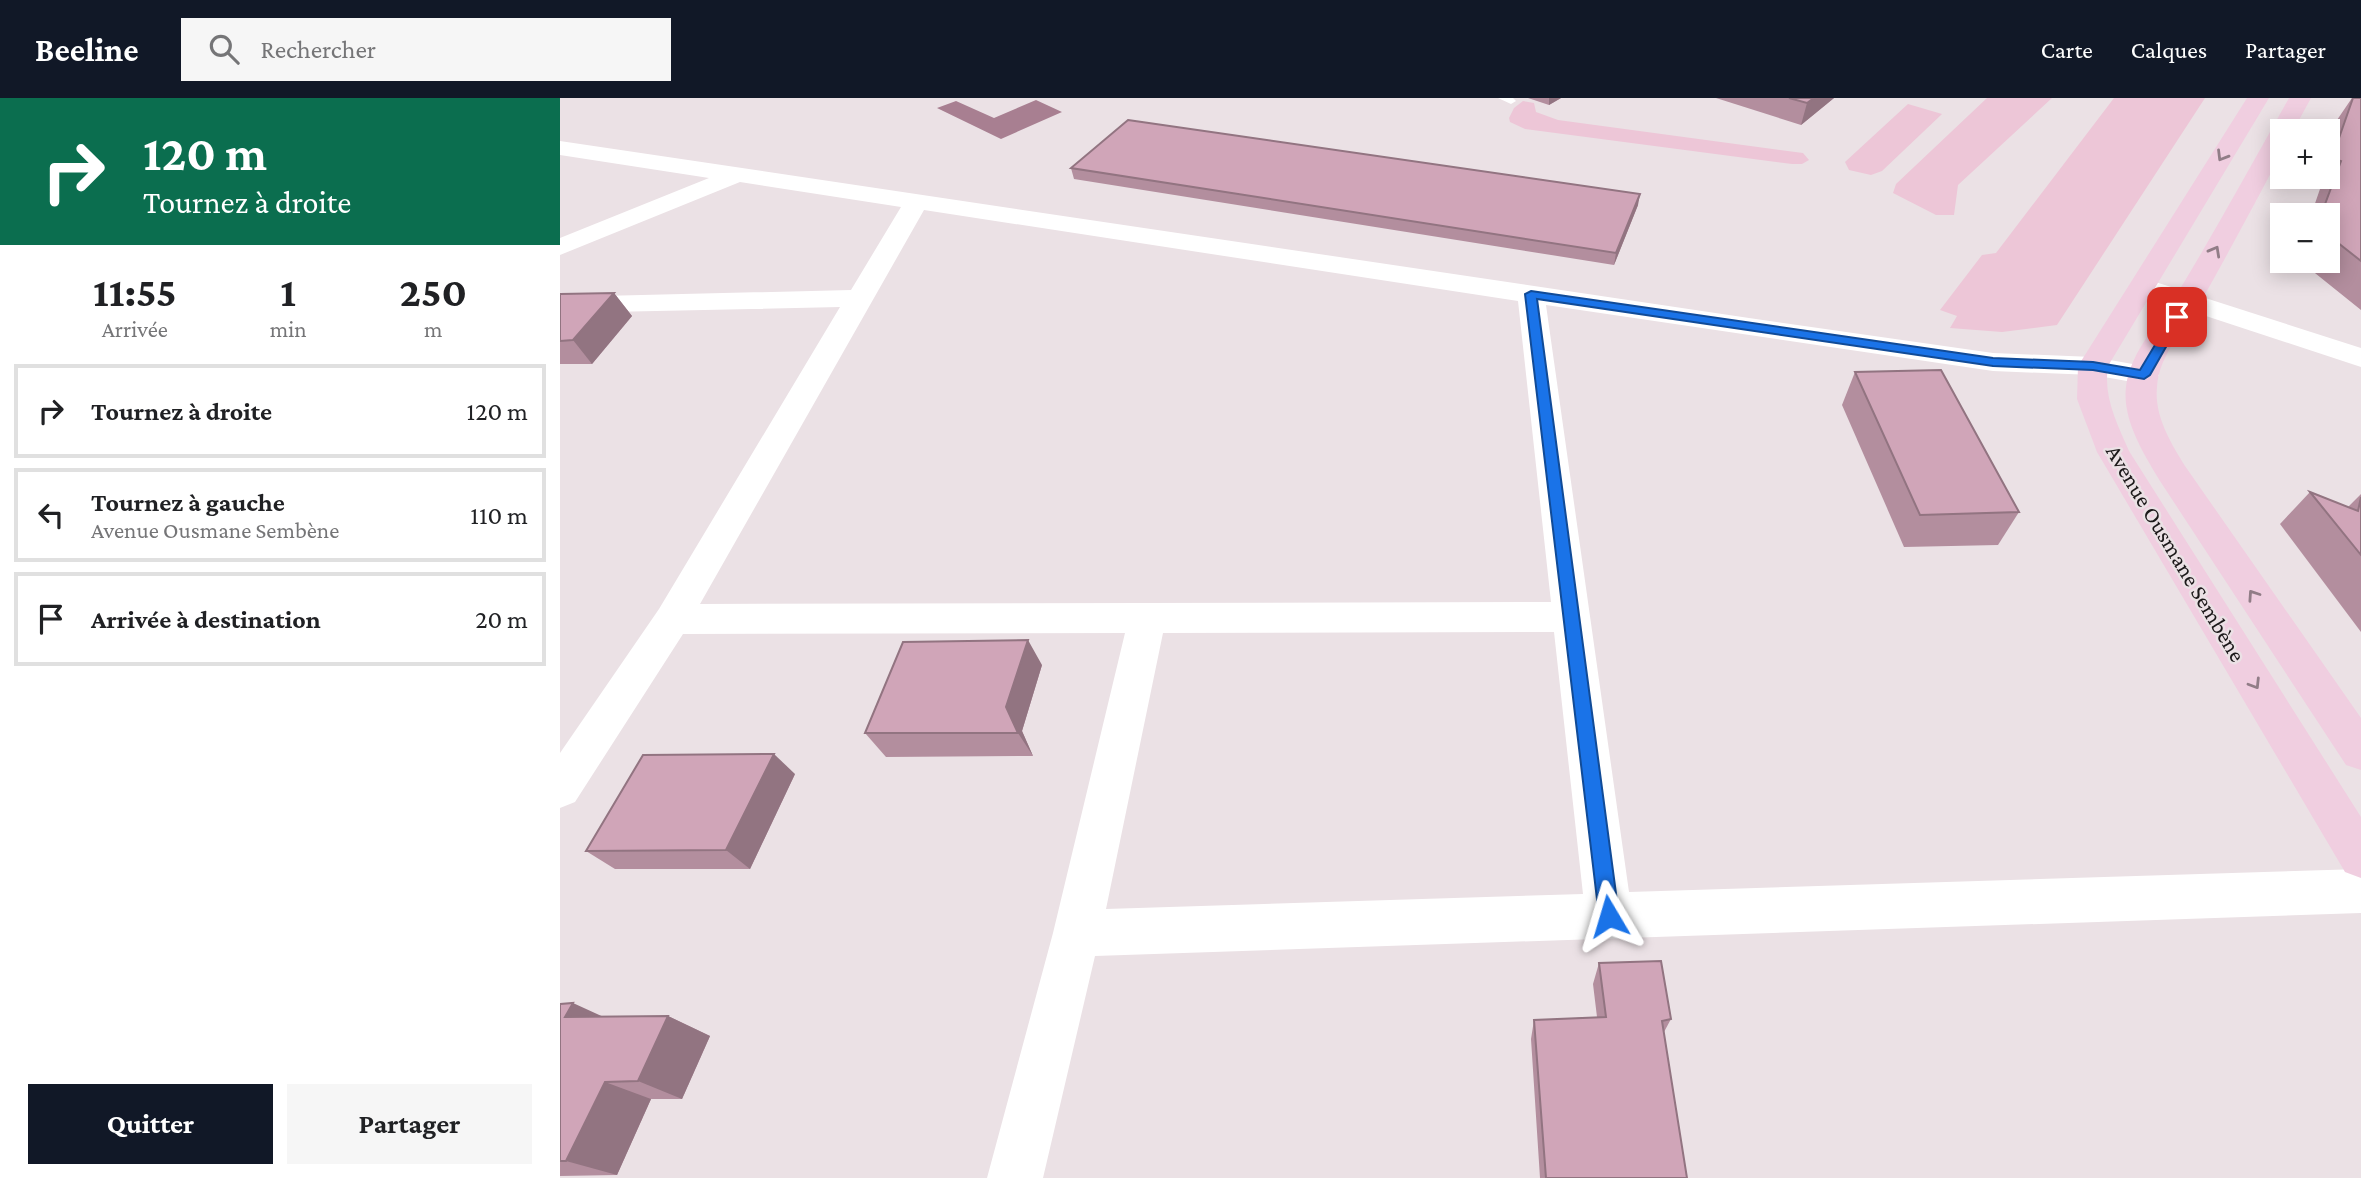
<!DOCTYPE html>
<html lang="fr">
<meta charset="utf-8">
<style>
body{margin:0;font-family:"Crimson Pro",serif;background:#f6f6f6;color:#202124;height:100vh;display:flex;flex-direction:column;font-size:26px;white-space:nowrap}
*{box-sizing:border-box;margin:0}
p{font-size:23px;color:#757577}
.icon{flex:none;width:38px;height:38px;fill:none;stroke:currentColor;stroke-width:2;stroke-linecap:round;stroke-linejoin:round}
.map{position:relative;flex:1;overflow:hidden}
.side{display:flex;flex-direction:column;background:#fff;width:560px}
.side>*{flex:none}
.banner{background:#0b6e4f;color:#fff;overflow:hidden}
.controls{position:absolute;left:1710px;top:21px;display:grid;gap:14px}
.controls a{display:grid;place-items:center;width:70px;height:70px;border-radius:0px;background:#fff;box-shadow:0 4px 18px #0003;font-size:35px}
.pin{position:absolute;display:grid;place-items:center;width:60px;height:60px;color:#fff;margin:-30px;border-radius:14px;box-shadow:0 4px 10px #0006}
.me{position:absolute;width:77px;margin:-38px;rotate:353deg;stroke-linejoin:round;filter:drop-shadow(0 0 5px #0008)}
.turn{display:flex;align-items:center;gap:24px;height:147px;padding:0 28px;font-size:32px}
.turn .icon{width:91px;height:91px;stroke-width:2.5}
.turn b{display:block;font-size:49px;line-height:60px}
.eta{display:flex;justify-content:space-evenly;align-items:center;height:119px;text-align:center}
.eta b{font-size:42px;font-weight:700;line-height:49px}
.button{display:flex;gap:14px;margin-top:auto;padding:14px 28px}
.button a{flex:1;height:80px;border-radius:0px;background:#111827;color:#fff;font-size:28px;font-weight:700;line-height:80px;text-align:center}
.button a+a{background:#f6f6f6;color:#202124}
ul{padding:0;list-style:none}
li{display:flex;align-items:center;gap:21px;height:94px;margin:0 14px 10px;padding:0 14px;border:4px solid #e0e0e0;border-radius:0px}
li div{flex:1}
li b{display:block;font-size:26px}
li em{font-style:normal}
header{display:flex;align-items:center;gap:42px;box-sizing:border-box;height:98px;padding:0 35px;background:#111827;color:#fff}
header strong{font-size:33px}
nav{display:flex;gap:38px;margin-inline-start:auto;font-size:24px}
.search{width:490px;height:63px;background:#f6f6f6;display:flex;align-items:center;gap:18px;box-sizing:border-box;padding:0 24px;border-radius:0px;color:#757577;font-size:26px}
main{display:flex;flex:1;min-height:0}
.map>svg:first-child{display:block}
</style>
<header>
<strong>Beeline</strong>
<div class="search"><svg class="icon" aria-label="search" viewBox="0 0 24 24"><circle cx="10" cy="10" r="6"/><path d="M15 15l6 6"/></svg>Rechercher</div>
<nav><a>Carte</a><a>Calques</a><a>Partager</a></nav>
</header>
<main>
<section class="side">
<div class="banner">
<div class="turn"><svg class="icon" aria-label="right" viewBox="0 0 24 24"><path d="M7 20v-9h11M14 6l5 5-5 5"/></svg><div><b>120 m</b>Tournez à droite</div></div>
</div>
<div class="eta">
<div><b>11:55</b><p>Arrivée</p></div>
<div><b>1</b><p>min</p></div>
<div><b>250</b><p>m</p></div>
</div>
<ul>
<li><svg class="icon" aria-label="right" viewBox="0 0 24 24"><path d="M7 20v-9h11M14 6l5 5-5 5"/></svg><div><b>Tournez à droite</b></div><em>120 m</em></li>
<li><svg class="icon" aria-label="left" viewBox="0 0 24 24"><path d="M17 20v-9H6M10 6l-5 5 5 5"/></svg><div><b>Tournez à gauche</b><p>Avenue Ousmane Sembène</p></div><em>110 m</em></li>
<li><svg class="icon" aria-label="arrive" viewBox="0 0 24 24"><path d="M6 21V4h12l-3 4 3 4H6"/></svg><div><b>Arrivée à destination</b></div><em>20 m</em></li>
</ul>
<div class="button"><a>Quitter</a><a>Partager</a></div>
</section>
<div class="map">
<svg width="1801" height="1080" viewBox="0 0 1801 1080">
<rect width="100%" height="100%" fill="#ebe1e5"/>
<!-- green -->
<g fill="#edc6d7">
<path d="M 1427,0 L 1492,0 L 1398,87 L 1394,117 L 1376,117 L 1333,95 L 1336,86 Z"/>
<path d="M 1554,0 L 1645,0 L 1497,227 L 1442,234 L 1390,230 L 1397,218 L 1380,212 L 1422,157 L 1436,155 Z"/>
<path d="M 963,3 L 974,5 L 976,14 L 998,22 L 1243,55 L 1249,62 L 1242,66 L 1232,66 L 965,31 L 950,24 L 949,20 L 954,10 Z"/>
<path d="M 1348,6 L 1382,16 L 1322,73 L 1311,77 L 1289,72 L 1285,64 Z"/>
</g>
<!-- water -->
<path fill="#a87f91" d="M 396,3 L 434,20 L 476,2 L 502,14 L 441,41 L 377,10 Z"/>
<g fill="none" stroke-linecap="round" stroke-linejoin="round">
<!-- service -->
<path fill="#fff" fill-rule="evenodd" d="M 938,0 L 953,0 L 956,3 L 951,6 Z"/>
<!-- minor -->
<g fill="#fff" fill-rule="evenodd">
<path d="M 0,43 L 1189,220 L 1433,255 L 1533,259 L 1595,270 L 1599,277 L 1595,284 L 1584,286 L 1533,277 L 1433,273 L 986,207 L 1069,794 L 1801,771 L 1801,815 L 535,858 L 483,1080 L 427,1080 L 493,835 L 565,535 L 123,536 L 15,704 L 0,710 L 0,655 L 99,511 L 280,209 L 0,215 L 0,199 L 291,192 L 341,109 L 180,84 L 0,157 L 0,140 L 149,80 L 0,57 ZM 364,112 L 958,203 L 991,504 L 140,506 ZM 994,534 L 1023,796 L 546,811 L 603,535 Z"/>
<path d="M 1583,180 L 1801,250 L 1801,269 L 1573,194 L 1569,188 L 1573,182 Z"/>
</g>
<!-- secondary -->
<g fill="#f0cee0" fill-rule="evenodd">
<path d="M 1687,0 L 1709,0 L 1548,268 C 1543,299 1557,325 1569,353 L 1801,719 L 1801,780 L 1785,774 L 1537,354 L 1517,301 L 1518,268 Z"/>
<path d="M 1729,0 L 1751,0 L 1733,33 L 1722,33 L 1722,54 C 1696,103 1670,152 1643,200 C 1627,227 1599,256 1597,289 C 1594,318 1611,345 1625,368 L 1801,620 L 1801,672 L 1786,667 L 1600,383 C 1584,356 1562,322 1566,289 C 1570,253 1602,221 1620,191 C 1658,128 1693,64 1729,0 Z"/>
</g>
</g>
<!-- wall -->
<g fill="#b38e9e">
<path d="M 968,0 L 1001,0 L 989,7 Z"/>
<path d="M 1156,0 L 1274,0 L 1241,27 Z"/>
<path d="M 1792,0 L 1801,0 L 1801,212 L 1740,163 L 1768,163 L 1768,117 L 1751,117 L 1760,91 L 1752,89 L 1755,79 L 1768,79 L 1768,46 L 1777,22 Z"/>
<path d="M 511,70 L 1078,107 L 1054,167 L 514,81 Z"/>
<path d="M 54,195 L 72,218 L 32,266 L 0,266 L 0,196 Z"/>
<path d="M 1295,274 L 1459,414 L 1438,447 L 1344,449 L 1282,307 Z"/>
<path d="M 1750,394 L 1788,409 L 1801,396 L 1801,534 L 1720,426 Z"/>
<path d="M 482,567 L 462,633 L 473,658 L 326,659 L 305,635 Z"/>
<path d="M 235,676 L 190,771 L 55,771 L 26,753 Z"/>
<path d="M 1039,865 L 1111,921 L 1104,934 L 1127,1080 L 980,1080 L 971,941 L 974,922 L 1037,919 L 1033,886 Z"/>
<path d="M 0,906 L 43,919 L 108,918 L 150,938 L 122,1001 L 91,1001 L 57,1077 L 0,1078 Z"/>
</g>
<!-- shaded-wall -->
<g fill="#927481">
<path d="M 989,0 L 1001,0 L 989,7 Z"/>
<path d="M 1254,0 L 1274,0 L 1241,27 L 1247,5 Z"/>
<path d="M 1080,96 L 1078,107 L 1054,167 L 1056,155 Z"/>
<path d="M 54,195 L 72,218 L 32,266 L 13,242 Z"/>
<path d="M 468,542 L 482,567 L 462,633 L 473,658 L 458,635 L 446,609 Z"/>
<path d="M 214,656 L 235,676 L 190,771 L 166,752 Z"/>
<path d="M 13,905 L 59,926 L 5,919 Z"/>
<path d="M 108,918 L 150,938 L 122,1001 L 78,983 Z"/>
<path d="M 45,984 L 91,1001 L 57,1077 L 6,1063 Z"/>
</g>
<!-- building -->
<g fill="#d0a5b8" stroke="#927481" stroke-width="2">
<path d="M 1229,0 L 1254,0 L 1247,5 Z"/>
<path d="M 1793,0 L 1801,0 L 1801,163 L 1768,137 L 1768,117 L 1761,117 L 1781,63 L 1772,60 Z"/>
<path d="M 568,22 L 1080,96 L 1056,155 L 511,70 Z"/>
<path d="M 54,195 L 13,242 L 0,243 L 0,196 Z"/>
<path d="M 1381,272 L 1459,414 L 1360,417 L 1295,274 Z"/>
<path d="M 1750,394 L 1798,413 L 1801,399 L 1801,457 Z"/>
<path d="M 468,542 L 446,609 L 458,635 L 305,635 L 343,544 Z"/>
<path d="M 214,656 L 166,752 L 26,753 L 83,657 Z"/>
<path d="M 1101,863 L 1111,921 L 1102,923 L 1127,1080 L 986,1080 L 974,922 L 1046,919 L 1039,865 Z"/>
<path d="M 13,905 L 5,919 L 108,918 L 78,983 L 45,984 L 6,1063 L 0,1063 L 0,906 Z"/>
</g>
<!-- one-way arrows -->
<defs><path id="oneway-chevron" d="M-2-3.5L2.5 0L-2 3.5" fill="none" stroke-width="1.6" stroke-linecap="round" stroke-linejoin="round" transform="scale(1.75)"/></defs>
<g stroke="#917d87">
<use href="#oneway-chevron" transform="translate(1662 58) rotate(121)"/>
<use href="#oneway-chevron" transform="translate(1655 153) rotate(-61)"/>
<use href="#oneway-chevron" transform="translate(1693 497) rotate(-124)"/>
<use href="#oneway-chevron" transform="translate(1695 586) rotate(58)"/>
</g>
<!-- route -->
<path fill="#1a73e8" stroke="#114b97" stroke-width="2" d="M 971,193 L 1433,260 L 1533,264 L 1580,272 L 1613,217 L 1623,219 L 1590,277 L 1584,281 L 1533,272 L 1433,268 L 977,201 L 1059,818 L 1056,825 L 1049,827 L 1042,825 L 1039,818 L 965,196 Z"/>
<g text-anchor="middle" stroke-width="5" stroke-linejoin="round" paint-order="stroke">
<!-- street labels -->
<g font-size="23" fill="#1c191a" stroke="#ebe1e5">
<text transform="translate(1616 455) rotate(59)" y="8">Avenue Ousmane Sembène</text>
</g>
</g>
</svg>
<div class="controls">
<a>+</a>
<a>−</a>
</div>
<div class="pin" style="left:1617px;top:219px;background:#d93025"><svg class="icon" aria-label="arrive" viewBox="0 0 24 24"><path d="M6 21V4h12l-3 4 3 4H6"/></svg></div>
<svg class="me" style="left:1049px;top:818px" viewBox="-20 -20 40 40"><path d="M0-17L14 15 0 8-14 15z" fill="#1a73e8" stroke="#fff" stroke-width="4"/></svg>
</div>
</main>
